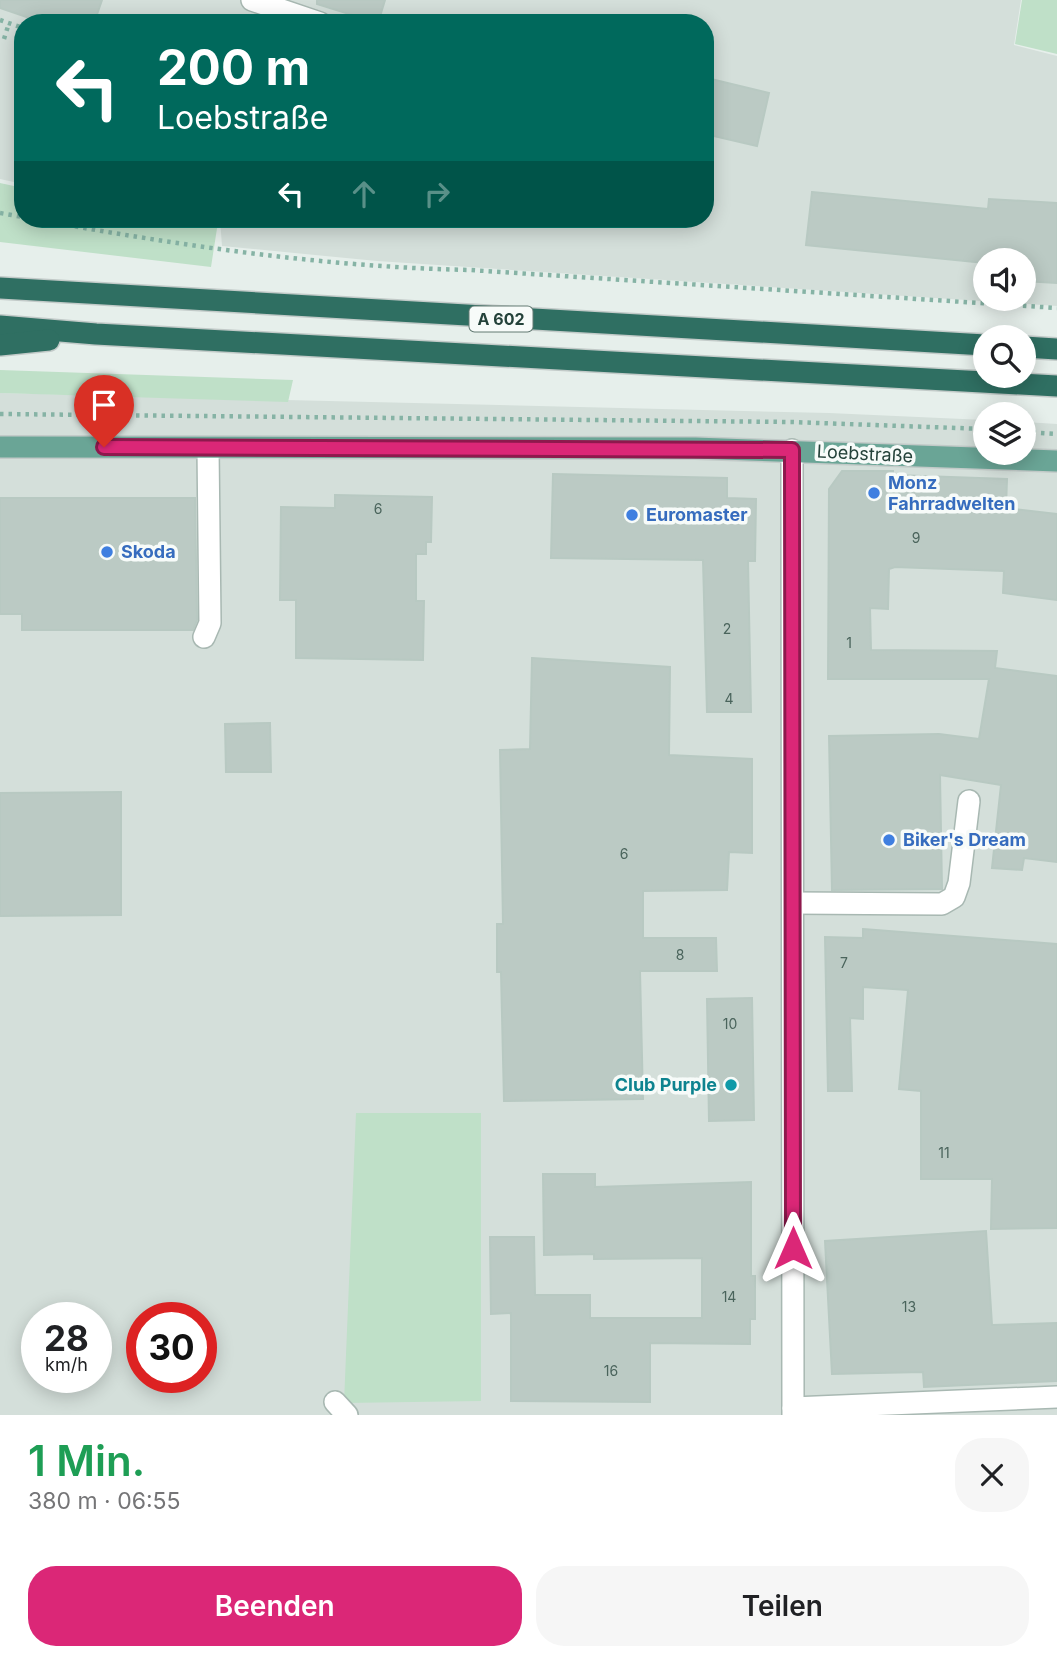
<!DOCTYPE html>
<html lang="de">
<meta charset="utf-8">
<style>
body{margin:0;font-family:Inter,sans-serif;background:#f6f6f6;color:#202124;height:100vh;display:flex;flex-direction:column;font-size:26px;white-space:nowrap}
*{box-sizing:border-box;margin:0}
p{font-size:23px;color:#757577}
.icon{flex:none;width:38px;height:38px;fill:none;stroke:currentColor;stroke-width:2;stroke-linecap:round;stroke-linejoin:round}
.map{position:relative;height:1415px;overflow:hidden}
.drawer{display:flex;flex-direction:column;background:#fff;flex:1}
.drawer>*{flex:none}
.banner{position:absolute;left:14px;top:14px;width:700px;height:214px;border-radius:28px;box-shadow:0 4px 18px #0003;background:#00695c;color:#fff;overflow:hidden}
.controls{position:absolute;left:973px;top:248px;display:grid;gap:14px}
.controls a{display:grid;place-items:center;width:63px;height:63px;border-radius:50%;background:#fff;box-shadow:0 4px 18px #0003;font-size:35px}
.speed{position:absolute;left:21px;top:1302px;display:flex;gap:14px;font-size:35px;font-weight:700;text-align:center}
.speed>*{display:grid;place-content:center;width:91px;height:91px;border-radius:50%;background:#fff;box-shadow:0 4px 18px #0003;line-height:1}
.speed small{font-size:18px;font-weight:400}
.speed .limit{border:10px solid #d22;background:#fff;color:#111}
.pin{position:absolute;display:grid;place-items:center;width:60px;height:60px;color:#fff;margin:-72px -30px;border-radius:50% 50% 50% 0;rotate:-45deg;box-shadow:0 0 7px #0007}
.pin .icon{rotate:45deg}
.me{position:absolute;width:77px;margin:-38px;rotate:0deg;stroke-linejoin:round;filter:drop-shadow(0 0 5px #0008)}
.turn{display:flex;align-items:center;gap:24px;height:147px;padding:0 28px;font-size:32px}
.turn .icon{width:91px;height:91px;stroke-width:2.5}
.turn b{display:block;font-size:49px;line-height:60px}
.lanes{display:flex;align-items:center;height:66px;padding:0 28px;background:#0003;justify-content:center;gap:35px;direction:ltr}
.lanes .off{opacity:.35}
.round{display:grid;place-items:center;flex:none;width:74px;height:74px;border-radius:28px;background:#f6f6f6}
.head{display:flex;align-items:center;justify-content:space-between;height:119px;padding:0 28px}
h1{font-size:42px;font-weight:600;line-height:52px;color:#1e9e55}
.action{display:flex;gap:14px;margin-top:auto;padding:14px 28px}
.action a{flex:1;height:80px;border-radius:28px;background:#db2777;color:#fff;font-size:28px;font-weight:600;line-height:80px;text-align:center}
.action a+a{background:#f6f6f6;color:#202124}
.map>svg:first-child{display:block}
</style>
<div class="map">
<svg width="1057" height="1415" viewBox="0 0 1057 1415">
<rect width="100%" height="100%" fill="#e6efeb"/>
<!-- built -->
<g fill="#d4dfda" fill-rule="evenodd">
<path d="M 0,0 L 1021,0 L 1014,45 L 1057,56 L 1057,306 L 377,261 L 222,246 L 220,219 L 705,219 L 705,23 L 23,23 L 23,184 L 0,179 ZM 985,261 L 1024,261 L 1024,299 L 985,299 Z"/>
<path d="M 0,393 L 829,413 L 985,420 L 985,453 L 1024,453 L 1024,422 L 1057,424 L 1057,1415 L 0,1415 ZM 37,1318 L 96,1318 L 96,1377 L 37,1377 ZM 142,1318 L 201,1318 L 201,1377 L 142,1377 Z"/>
</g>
<!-- green -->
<g fill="#bfe0c8">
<path d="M 1022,0 L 1057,0 L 1057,54 L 1015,44 Z"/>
<path d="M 0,183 L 23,188 L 23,219 L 198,219 L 218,222 L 211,267 L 0,242 Z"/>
<path d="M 0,370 L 293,380 L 288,402 L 0,393 Z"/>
<path d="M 356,1113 L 481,1113 L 481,1401 L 344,1403 Z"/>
</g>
<!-- building -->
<g fill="#bbcac4" stroke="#b8c9c2" stroke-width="2">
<path d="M 0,0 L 102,0 L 94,23 L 44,23 L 0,8 Z"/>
<path d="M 317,0 L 385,0 L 378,23 L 317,4 Z"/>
<path d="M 711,79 L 769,93 L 757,146 L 705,134 L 705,102 Z"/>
<path d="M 812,192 L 988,209 L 989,199 L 1057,203 L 1057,283 L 1024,281 L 1024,261 L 985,261 L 984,279 L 985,263 L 806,245 Z"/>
<path d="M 842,471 L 893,471 L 893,475 L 1007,479 L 1006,508 L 1057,514 L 1057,600 L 1003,593 L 1004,571 L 895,567 L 889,569 L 888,609 L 870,608 L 871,650 L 997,651 L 995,668 L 1057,676 L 1057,862 L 1024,858 L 1022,870 L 992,868 L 1001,785 L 940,775 L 942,889 L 832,890 L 829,736 L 939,734 L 979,739 L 989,679 L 828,679 L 829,489 Z"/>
<path d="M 553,474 L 727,478 L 727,498 L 756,499 L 755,561 L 748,561 L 751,712 L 707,712 L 703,560 L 551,558 Z"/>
<path d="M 335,495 L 432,497 L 431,542 L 426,542 L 426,554 L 416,554 L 416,601 L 424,601 L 423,660 L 296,658 L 296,600 L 280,600 L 281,507 L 335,508 Z"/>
<path d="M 0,498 L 195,498 L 197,620 L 193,630 L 22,630 L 22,614 L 0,614 Z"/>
<path d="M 532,658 L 670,667 L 669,755 L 752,759 L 752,853 L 729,852 L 727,890 L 643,891 L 643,938 L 716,938 L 717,971 L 640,971 L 643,1099 L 504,1101 L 501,972 L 497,972 L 497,924 L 503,924 L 500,750 L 530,749 Z"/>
<path d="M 270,723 L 271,772 L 226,772 L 225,724 Z"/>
<path d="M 121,792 L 121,915 L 0,916 L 0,793 Z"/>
<path d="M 863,929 L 1057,944 L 1057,1228 L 991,1229 L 992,1179 L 921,1179 L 921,1091 L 899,1089 L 908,990 L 863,987 L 863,1019 L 850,1018 L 852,1091 L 828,1091 L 825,937 L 863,938 Z"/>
<path d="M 752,998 L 754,1120 L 709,1121 L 707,999 Z"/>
<path d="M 543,1174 L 595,1174 L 595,1187 L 751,1182 L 751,1276 L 755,1276 L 755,1319 L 750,1319 L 750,1344 L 650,1343 L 650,1402 L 511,1401 L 511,1313 L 491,1314 L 490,1237 L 534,1237 L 535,1295 L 590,1295 L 590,1318 L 702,1318 L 702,1258 L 594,1259 L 594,1254 L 544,1255 Z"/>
<path d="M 986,1231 L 992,1325 L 1057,1323 L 1057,1381 L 924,1387 L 923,1372 L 832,1374 L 825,1241 Z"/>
</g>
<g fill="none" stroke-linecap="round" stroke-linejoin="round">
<defs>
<g id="minor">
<path d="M 252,0 L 320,23"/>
<path d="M 792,450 L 793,1415"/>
<path d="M 204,637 L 210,623 L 208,448"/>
<path d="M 793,903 L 942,904 L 954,897 L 959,883 L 969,801"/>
<path d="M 335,1402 L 347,1415"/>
<path d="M 793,1408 L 1057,1397"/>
</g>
<path id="major" d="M 0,447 L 695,448 L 1057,461"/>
<g id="highway">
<path d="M 0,288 L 985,345"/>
<path d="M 0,326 L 96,334 L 1057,386"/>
<path d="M 0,345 L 49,340"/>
<path d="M 1024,347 L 1057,349"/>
</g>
</defs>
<!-- minor casing -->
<use href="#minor" stroke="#a8b8b2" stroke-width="24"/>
<!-- major casing -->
<use href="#major" stroke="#c2cac8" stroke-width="24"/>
<!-- highway casing -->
<use href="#highway" stroke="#c2cac8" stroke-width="24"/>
<!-- path -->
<g stroke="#86b3a5" stroke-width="4.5" stroke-dasharray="3.5 5" stroke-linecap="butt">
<path d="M 0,20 L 23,28"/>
<path d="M 4,39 L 9,23"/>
<path d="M 0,213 L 23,217"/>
<path d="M 33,219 C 178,245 322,267 470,270 L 1057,308"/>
<path d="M 0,414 L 791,422 L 985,429"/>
<path d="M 1024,432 L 1057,434"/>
</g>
<!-- minor -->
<use href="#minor" stroke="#fff" stroke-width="21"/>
<!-- major -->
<use href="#major" stroke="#6aa596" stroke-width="21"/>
<!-- highway -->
<use href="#highway" stroke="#2f6f62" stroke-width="21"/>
</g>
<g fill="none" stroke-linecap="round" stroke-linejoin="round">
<defs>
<path id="route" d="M 104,447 L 792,450 L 793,1248"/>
</defs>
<!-- route casing -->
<use href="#route" stroke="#8e194d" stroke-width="18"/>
<!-- route -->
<use href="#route" stroke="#db2777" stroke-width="12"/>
</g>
<!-- markers -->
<g fill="#3f7fe0" stroke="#f7fbf9" stroke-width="2.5">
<circle cx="874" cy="493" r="7"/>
<circle cx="632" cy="515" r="7"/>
<circle cx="107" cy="552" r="7"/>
<circle cx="889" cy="840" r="7"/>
</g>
<circle fill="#0f9aa8" stroke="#f7fbf9" stroke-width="2.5" cx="731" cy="1085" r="7"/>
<g text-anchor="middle" stroke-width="7" stroke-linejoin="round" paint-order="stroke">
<!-- number labels -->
<g font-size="14" fill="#4a645c">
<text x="378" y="514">6</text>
<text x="916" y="543">9</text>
<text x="727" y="634">2</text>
<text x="849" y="648">1</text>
<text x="729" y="704">4</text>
<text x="624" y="859">6</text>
<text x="680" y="960">8</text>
<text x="844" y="968">7</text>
<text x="730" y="1029">10</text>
<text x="944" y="1158">11</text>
<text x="729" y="1302">14</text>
<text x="909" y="1312">13</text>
<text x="611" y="1376">16</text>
</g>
<!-- shield labels -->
<rect fill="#f7fbf9" stroke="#637a73" stroke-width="2" x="469.5" y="306.5" width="63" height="25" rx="5"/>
<g font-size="16" font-weight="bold" fill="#24423a">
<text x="501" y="325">A 602</text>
</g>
<!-- street labels -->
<g font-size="18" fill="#24423a" stroke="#f7fbf9">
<text transform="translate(865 454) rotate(3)" y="6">Loebstraße</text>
</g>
<!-- shop labels -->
<g font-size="18" font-weight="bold" fill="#366cbe" stroke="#f7fbf9" text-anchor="start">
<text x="888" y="489">Monz<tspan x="888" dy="21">Fahrradwelten</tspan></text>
<text x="646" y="521">Euromaster</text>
<text x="121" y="558">Skoda</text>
<text x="903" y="846">Biker's Dream</text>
</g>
<!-- culture labels -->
<g font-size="18" font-weight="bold" fill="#0d838f" stroke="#f7fbf9" text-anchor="end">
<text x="717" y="1091">Club Purple</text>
</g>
</g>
</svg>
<div class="controls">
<a><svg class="icon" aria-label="sound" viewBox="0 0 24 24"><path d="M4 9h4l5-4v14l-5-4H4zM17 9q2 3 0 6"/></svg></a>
<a><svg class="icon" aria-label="search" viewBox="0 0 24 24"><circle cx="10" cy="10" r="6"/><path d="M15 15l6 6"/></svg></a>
<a><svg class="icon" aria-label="layers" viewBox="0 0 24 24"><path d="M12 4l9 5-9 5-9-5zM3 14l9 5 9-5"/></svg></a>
</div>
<div class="speed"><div>28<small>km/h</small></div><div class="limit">30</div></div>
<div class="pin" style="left:104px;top:447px;background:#d93025"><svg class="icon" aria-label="arrive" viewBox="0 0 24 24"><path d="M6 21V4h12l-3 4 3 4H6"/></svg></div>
<svg class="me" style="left:793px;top:1248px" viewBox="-20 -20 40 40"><path d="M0-17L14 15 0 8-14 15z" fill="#db2777" stroke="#fff" stroke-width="4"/></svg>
<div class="banner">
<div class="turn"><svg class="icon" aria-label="left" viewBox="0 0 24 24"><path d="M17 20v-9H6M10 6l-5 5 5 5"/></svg><div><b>200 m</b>Loebstraße</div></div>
<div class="lanes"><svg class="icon" aria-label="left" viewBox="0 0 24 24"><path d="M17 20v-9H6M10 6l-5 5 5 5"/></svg><svg class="icon off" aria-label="ahead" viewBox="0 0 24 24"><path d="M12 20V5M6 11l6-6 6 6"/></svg><svg class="icon off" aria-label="right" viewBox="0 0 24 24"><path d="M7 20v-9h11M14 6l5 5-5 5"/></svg></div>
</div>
</div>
<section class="drawer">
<div class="head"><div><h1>1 Min.</h1><p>380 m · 06:55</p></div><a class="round"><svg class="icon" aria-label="close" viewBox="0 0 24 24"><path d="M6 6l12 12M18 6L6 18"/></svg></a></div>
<div class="action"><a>Beenden</a><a>Teilen</a></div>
</section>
